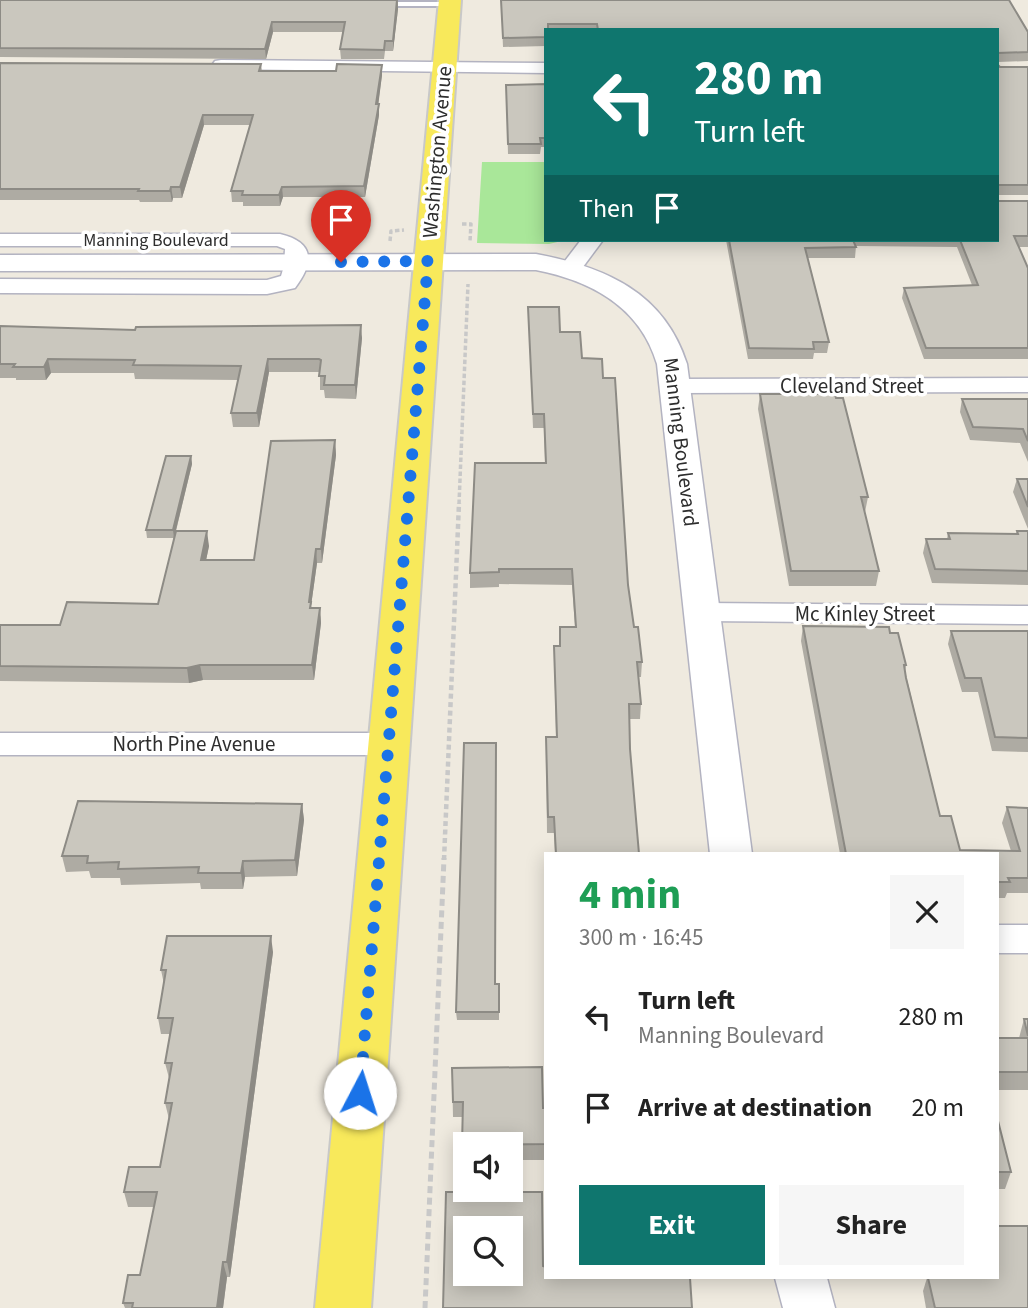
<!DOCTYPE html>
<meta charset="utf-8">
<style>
body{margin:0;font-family:"Source Sans 3",sans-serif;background:#f6f6f6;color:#222;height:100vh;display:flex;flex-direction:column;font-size:26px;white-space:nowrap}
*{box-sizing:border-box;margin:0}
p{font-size:23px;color:#767676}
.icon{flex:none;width:38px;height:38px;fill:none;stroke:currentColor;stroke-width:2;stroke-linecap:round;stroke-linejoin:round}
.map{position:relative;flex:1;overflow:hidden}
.drawer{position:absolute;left:544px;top:852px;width:455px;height:427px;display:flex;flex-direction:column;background:#fff;border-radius:0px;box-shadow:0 4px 18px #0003}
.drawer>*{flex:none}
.banner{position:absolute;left:544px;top:28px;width:455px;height:214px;border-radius:0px;box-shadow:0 4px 18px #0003;background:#0f766e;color:#fff;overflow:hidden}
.tools{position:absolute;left:453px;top:1132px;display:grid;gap:14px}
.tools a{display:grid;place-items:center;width:70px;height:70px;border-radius:0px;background:#fff;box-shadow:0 4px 18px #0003;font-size:35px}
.pin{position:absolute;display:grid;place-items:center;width:60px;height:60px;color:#fff;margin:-72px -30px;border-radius:50% 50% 50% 0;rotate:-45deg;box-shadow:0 0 7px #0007}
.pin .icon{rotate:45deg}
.me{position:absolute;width:77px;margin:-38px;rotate:5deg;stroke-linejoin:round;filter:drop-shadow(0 0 5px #0008)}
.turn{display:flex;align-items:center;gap:24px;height:147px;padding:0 35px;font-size:32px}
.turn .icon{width:91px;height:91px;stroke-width:2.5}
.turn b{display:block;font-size:49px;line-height:60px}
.then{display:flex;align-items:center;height:66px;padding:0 35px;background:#0003;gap:14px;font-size:26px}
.round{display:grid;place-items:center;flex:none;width:74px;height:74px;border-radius:0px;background:#f6f6f6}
.headline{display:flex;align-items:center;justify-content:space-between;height:119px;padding:0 35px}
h1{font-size:42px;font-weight:700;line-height:52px;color:#1e9e55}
.primary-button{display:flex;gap:14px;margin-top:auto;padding:14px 35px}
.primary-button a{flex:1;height:80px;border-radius:0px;background:#0f766e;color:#fff;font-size:28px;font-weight:700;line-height:80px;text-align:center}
.primary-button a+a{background:#f6f6f6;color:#222}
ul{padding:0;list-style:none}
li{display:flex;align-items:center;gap:21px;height:91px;padding:0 35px}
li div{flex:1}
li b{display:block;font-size:26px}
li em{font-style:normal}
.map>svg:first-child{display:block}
</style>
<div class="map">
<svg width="1028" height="1308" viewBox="0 0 1028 1308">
<rect width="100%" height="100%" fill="#efeadf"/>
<!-- green -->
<path fill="#a9e799" d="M 482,162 L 546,162 L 546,240 L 566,240 L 549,244 L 477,243 Z"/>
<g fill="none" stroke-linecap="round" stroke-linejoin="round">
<defs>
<path id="service" d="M 378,2 L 449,2 L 453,4 L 449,6 L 378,6 Z"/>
<g id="minor">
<path d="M 221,60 L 546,63 L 546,73 L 215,69 L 212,65 L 215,61 Z"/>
<path d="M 0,234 L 280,234 C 314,242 315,262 295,288 L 267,294 L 0,293 L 0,279 L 267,280 L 281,276 L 284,266 L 285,249 L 277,246 L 0,246 Z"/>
<path d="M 581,240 L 603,240 L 577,275 L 561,275 L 558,270 Z"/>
<path d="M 1028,378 L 1028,392 L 676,393 L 667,391 L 664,386 L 667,381 L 676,379 Z"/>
<path d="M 702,603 L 1028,606 L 1028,624 L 702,621 L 692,619 L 688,612 L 692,605 Z"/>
<path d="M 0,733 L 389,733 L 400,736 L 405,744 L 400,752 L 389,755 L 0,755 Z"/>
<rect x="998" y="925" width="30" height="28"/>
</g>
<g id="tertiary">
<path d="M 536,254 C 605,267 664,292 687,364 L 752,854 L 710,854 L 657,364 C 640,307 592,281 536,270 L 0,271 L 0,255 Z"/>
<path d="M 775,1278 L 827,1278 L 835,1308 L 783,1308 Z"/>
</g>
<path id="primary" d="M 439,0 L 461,0 L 371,1308 L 315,1308 Z"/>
</defs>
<!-- service casing -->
<use href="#service" stroke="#b3b3c1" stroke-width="4"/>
<!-- minor casing -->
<use href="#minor" stroke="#b3b3c1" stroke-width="3"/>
<!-- tertiary casing -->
<use href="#tertiary" stroke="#b3b3c1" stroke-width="3"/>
<!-- primary casing -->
<use href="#primary" stroke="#c8c8c8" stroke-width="4"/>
<!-- path-far2 -->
<g stroke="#c8c8c8" stroke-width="3.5" stroke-dasharray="4.5 2.5" stroke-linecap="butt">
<path d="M 462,224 L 471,224 L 470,241"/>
<path d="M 390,241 L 391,231 L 404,230"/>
<path d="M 459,504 L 468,284"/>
</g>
<!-- path-far1 -->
<path stroke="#c8c8c8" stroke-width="4.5" stroke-dasharray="5 3.5" stroke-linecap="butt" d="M 444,860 L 459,503"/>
<!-- path -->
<path stroke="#c8c8c8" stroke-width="5" stroke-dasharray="7 4.5" stroke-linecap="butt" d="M 425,1308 L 444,858"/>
<!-- service -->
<use href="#service" fill="#fff" fill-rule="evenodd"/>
<!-- minor -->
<use href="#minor" fill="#fff" fill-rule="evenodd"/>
<!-- tertiary -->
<use href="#tertiary" fill="#fff" fill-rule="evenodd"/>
<!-- primary -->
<use href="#primary" fill="#f8e95b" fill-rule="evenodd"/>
</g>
<!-- wall -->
<g fill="#aeaba3">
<path d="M 0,0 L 398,0 L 398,9 L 393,51 L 385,51 L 384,59 L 341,59 L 340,49 L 343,32 L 273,32 L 266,59 L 0,57 Z"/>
<path d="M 501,0 L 1009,0 L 1028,32 L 1028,61 L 998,62 L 998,30 L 546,30 L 546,46 L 503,47 Z"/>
<path d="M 0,63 L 261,64 L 262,71 L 382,75 L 378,104 L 379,115 L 365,197 L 283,197 L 280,206 L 243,206 L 243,202 L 232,202 L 231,191 L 250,125 L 204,125 L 182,198 L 173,198 L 172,202 L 140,202 L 139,200 L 0,200 Z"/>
<path d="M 1000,67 L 1028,67 L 1028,195 L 998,195 L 998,201 L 1028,201 L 1028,247 L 1018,247 L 1028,268 L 1028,359 L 924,359 L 902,298 L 904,288 L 972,285 L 957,247 L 856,246 L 855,258 L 808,258 L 829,342 L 827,353 L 814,353 L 813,359 L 748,359 L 726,240 L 998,240 Z"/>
<path d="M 546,84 L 546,147 L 541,147 L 540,154 L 508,154 L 506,85 Z"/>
<path d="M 528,307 L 560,332 L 582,358 L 603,378 L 628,585 L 634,627 L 642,662 L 641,677 L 638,677 L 641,704 L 640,719 L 630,719 L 630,749 L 639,854 L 555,854 L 554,833 L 547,833 L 546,737 L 556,737 L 554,646 L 560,646 L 560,627 L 575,627 L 572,585 L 499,584 L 499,587 L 470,588 L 470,573 L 545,463 L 544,428 L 533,428 Z"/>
<path d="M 0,326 L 362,338 L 356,399 L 325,398 L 324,390 L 320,390 L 320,372 L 269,372 L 259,427 L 233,427 L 231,413 L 238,380 L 135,379 L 134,373 L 51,373 L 46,380 L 16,380 L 16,378 L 0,378 Z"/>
<path d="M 760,394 L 868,497 L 865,512 L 864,512 L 879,571 L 876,586 L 789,586 L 758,409 Z"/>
<path d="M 962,399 L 1028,399 L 1028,462 L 1020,443 L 970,440 L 960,412 Z"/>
<path d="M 335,440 L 336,455 L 322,563 L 317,563 L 311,606 L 312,608 L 320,608 L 321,623 L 314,680 L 203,680 L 189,683 L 0,681 L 0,625 L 60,625 L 158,604 L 174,538 L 147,538 L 146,530 L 191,456 L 192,464 L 176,531 L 209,546 L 206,560 L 254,560 Z"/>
<path d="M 1017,479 L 1028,479 L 1028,529 L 1013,492 Z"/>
<path d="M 1017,531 L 1028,531 L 1028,585 L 932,583 L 923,553 L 926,539 L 947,539 L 948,533 L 1016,534 Z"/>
<path d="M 803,626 L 890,633 L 906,665 L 905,671 L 940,816 L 960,850 L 1011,851 L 1002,823 L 1007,807 L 1028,808 L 1028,893 L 1007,893 L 1005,898 L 998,898 L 998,854 L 840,854 L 801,641 Z"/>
<path d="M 951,631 L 1028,631 L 1028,752 L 992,751 L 978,692 L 962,692 L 948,644 Z"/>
<path d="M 302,804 L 304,820 L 297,876 L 245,877 L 243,889 L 201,889 L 200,883 L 121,885 L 120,878 L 91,878 L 89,871 L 66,872 L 62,856 Z"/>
<path d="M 273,952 L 230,1277 L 227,1277 L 223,1308 L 125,1308 L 123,1303 L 140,1275 L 154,1207 L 128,1207 L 124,1192 L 160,1167 L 169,1119 L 165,1103 L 169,1078 L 165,1063 L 170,1034 L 161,1034 L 158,1018 L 164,984 L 161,970 Z"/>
<path d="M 495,984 L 499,984 L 499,1020 L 457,1020 L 456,1012 Z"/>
<path d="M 1024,1019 L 1028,1019 L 1028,1090 L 998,1090 L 998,1038 L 1019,1038 Z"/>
<path d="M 452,1068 L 543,1108 L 546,1108 L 546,1160 L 511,1160 L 511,1144 L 466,1144 L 466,1160 L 463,1160 L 463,1117 L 453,1117 Z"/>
<path d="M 998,1121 L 1011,1172 L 1005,1189 L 998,1189 Z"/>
<path d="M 927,1278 L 998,1278 L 1028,1308 L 926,1308 L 923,1291 Z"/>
</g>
<!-- shaded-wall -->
<g fill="#8d8b85">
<path d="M 398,0 L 398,9 L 393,51 L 393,41 Z"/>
<path d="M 272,22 L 273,32 L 266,59 L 265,49 Z"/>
<path d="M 382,65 L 382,75 L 377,115 L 376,104 Z"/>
<path d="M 379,104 L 379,115 L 365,197 L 364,186 Z"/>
<path d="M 203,115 L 204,125 L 182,198 L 180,187 Z"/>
<path d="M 171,187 L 173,198 L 172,202 L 170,191 Z"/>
<path d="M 282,187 L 283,197 L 280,206 L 279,195 Z"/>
<path d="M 361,325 L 362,338 L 356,399 L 355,385 Z"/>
<path d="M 48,359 L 51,373 L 46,380 L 44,367 Z"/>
<path d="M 268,359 L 269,372 L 259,427 L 257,413 Z"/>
<path d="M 335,440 L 336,455 L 322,563 L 321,549 Z"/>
<path d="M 191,456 L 192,464 L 174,538 L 173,530 Z"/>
<path d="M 207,531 L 209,546 L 203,575 L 201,560 Z"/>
<path d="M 316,549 L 317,563 L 311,606 L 312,617 L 309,602 Z"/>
<path d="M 320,608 L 321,623 L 314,680 L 312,665 Z"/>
<path d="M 200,665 L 203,680 L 189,683 L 187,668 Z"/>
<path d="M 302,804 L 304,820 L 297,876 L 295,860 Z"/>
<path d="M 243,861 L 245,877 L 243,889 L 241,873 Z"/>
<path d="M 271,936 L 273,952 L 230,1277 L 227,1262 Z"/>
<path d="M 223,1262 L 227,1277 L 223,1308 L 217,1308 Z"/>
</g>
<!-- building -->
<g fill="#cac7be" stroke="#8d8b85" stroke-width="2" fill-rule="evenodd">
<path d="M 0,0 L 397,0 L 393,41 L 385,41 L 384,50 L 340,49 L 345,22 L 272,22 L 265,49 L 0,48 Z"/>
<path d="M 501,0 L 1009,0 L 1028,32 L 1028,52 L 998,53 L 998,59 L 998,30 L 598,30 L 597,24 L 548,24 L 548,30 L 546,30 L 546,37 L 503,38 Z"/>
<path d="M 0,63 L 261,64 L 259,71 L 336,71 L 337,64 L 382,65 L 376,104 L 379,104 L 364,186 L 282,187 L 279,195 L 242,195 L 243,191 L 231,191 L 253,115 L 203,115 L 180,187 L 171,187 L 170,191 L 138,191 L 139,189 L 0,189 Z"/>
<path d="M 998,65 L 1000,67 L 1028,67 L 1028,185 L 998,185 L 998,201 L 1028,201 L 1028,236 L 1014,236 L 1028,268 L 1028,348 L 926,348 L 904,288 L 978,285 L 960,240 L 998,240 Z"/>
<path d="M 546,84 L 546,138 L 540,138 L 541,144 L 508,144 L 506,85 Z"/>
<path d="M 729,240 L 853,240 L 856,247 L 805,248 L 829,342 L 813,342 L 814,349 L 749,348 Z"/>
<path d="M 528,307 L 559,307 L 560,332 L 580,332 L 582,358 L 602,359 L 603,378 L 615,378 L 628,585 L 634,627 L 638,627 L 642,662 L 637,662 L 641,704 L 629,704 L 630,749 L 639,854 L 556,854 L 554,817 L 548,817 L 546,737 L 557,737 L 554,646 L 560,646 L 560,627 L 576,627 L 572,569 L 499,569 L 499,572 L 470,573 L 475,463 L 546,463 L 544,414 L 533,414 Z"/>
<path d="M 361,325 L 355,385 L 324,385 L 325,376 L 319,376 L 321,360 L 319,359 L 268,359 L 257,413 L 231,413 L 241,366 L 133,365 L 135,360 L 48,359 L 44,367 L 13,367 L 15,364 L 0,364 L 0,326 L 135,330 L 136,327 Z"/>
<path d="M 760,394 L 835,394 L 836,398 L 843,398 L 868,497 L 861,497 L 879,571 L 791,571 Z"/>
<path d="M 962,399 L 1028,399 L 1028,441 L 1023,429 L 973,427 Z"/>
<path d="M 335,440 L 321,549 L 316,549 L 309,602 L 311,602 L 310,608 L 320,608 L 312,665 L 200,665 L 187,668 L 0,666 L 0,625 L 60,625 L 67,602 L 158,604 L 176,531 L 207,531 L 201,560 L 254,560 L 271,441 Z"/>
<path d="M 166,456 L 191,456 L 173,530 L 146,530 Z"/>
<path d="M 1017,479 L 1028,479 L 1028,507 Z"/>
<path d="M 1017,531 L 1028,531 L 1028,571 L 935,569 L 926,539 L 950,539 L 948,533 L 1018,534 Z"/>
<path d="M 803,626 L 889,627 L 890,633 L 898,633 L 906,665 L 904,665 L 906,678 L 940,816 L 951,816 L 960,850 L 1020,851 L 1007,807 L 1028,808 L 1028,878 L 1008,878 L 1010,882 L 998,882 L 998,854 L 846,854 Z"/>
<path d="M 951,631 L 1028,631 L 1028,738 L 995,737 L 981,678 L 965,678 Z"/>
<path d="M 464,743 L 496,743 L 495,984 L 499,984 L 499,1012 L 456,1012 Z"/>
<path d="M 78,801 L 302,804 L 295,860 L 243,861 L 241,873 L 198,873 L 199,867 L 118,869 L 119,862 L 87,863 L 88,856 L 62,856 Z"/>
<path d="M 167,936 L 271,936 L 227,1262 L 223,1262 L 217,1308 L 132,1308 L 133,1303 L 123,1303 L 128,1275 L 140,1275 L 157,1192 L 124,1192 L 129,1167 L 160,1167 L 172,1103 L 165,1103 L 172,1063 L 165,1063 L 173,1018 L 158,1018 L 166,970 L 161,970 Z"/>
<path d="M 1024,1019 L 1028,1019 L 1028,1036 Z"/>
<rect x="998" y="1038" width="30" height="34"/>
<path d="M 542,1067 L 543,1108 L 546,1108 L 546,1144 L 462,1145 L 463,1102 L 453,1102 L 452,1068 Z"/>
<path d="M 998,1121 L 1011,1172 L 998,1172 Z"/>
<path d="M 446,1192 L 542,1192 L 543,1266 L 546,1267 L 546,1278 L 690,1278 L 692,1308 L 443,1308 ZM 466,1228 L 511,1228 L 511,1274 L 466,1274 Z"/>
<path d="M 998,1226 L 1028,1226 L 1028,1308 L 935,1308 L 928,1278 L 998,1278 Z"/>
</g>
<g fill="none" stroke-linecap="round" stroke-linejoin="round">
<!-- route -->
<path stroke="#1a73e8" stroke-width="12" stroke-dasharray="0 21.6" d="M 341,262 L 428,261 L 360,1093"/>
</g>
<g text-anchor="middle" stroke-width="7" stroke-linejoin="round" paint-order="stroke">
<!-- far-street labels -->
<g font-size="18" fill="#2d2d2d" stroke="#fff">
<text x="156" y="246">Manning Boulevard</text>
</g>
<!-- street labels -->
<g font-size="21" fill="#2d2d2d" stroke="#fff">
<text transform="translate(437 152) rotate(-85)" y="7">Washington Avenue</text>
<text x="852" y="393">Cleveland Street</text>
<text transform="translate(681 442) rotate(83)" y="7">Manning Boulevard</text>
<text x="865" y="621">Mc Kinley Street</text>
<text x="194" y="751">North Pine Avenue</text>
</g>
</g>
</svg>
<div class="tools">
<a><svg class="icon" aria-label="sound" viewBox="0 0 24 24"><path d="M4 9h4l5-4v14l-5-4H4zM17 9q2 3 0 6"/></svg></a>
<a><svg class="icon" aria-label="search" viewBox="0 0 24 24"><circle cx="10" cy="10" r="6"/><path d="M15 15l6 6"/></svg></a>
</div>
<div class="pin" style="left:341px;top:262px;background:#d93025"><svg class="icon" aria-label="arrive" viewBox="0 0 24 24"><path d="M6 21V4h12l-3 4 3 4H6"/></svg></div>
<svg class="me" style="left:360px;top:1093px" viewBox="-20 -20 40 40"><circle r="19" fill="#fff"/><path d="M0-13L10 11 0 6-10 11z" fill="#1a73e8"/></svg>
<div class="banner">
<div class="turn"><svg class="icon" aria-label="left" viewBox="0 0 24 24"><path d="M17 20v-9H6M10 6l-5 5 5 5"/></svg><div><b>280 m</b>Turn left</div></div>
<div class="then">Then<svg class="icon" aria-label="arrive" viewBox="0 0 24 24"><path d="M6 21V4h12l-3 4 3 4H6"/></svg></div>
</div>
<section class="drawer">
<div class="headline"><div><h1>4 min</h1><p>300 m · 16:45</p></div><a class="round"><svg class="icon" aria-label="close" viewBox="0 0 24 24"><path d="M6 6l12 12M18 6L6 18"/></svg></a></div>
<ul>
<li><svg class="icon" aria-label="left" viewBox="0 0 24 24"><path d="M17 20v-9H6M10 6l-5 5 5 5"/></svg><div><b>Turn left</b><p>Manning Boulevard</p></div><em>280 m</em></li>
<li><svg class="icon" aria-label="arrive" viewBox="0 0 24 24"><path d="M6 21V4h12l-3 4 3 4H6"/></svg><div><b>Arrive at destination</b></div><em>20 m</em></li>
</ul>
<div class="primary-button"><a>Exit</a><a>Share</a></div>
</section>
</div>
